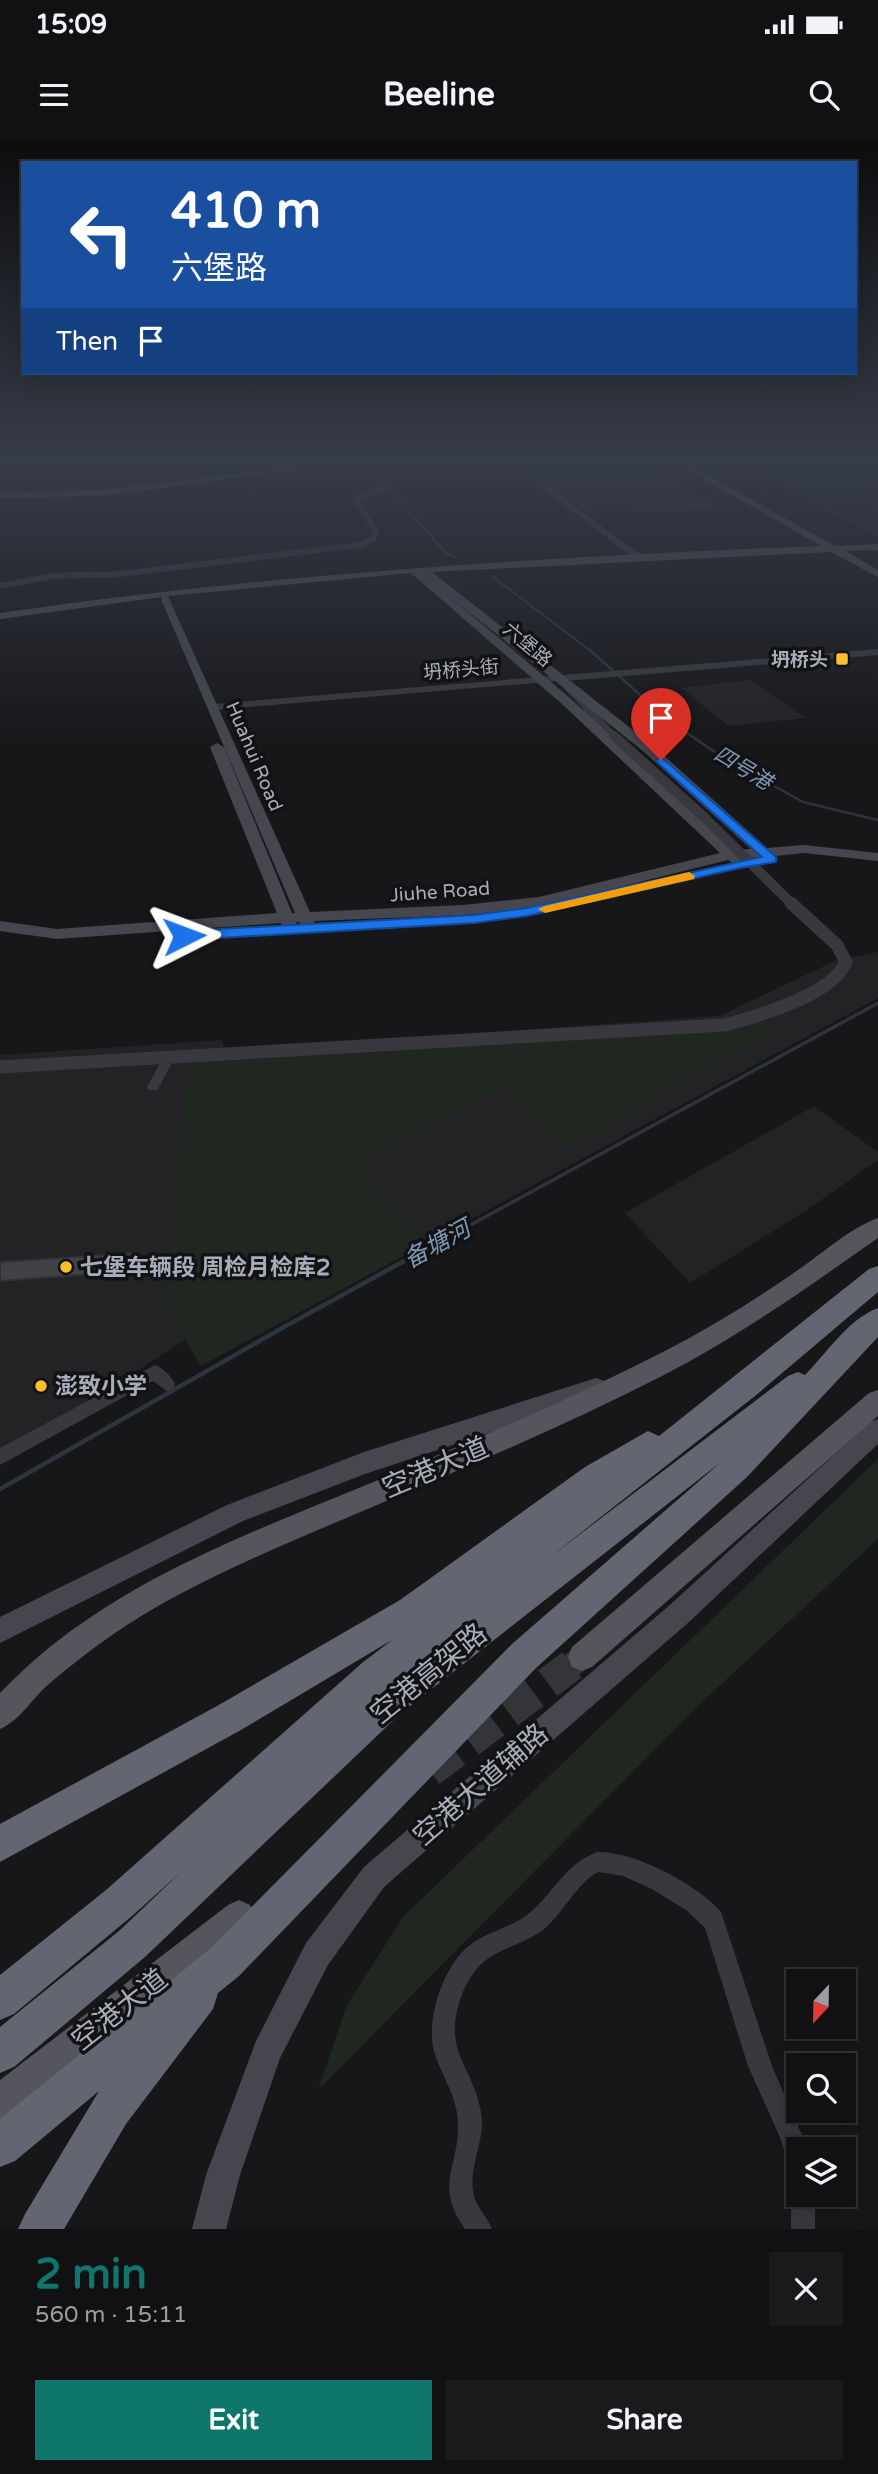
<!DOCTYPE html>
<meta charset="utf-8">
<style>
body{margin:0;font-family:"Varela Round","Noto Sans SC",sans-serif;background:#1a1a1c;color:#f1f3f6;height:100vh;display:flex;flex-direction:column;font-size:26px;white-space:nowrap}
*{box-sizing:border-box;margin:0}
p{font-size:23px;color:#9c9da0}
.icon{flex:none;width:38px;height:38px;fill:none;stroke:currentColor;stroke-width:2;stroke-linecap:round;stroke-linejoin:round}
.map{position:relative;height:2089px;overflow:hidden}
.sheet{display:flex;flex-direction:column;background:#111113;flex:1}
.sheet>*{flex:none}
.guide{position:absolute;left:21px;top:21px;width:836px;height:214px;border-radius:0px;box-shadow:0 4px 18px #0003,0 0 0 2px #303133;background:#1a4fa0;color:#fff;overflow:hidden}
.needle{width:46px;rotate:202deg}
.controls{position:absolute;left:786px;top:1829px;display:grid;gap:14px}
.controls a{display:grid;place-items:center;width:70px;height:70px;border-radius:0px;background:#111113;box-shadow:0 4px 18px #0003,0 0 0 2px #303133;font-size:35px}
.pin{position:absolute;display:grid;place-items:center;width:60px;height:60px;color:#fff;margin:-72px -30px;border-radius:50% 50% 50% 0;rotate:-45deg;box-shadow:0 0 7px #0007}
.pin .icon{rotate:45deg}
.me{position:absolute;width:77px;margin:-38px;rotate:87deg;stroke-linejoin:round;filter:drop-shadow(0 0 5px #0008)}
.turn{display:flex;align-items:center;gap:24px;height:147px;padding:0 35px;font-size:32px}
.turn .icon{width:91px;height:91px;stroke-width:2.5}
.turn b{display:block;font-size:49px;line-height:60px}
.then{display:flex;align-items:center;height:66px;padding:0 35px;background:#0003;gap:14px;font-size:26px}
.round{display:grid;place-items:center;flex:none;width:74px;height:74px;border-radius:0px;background:#1a1a1c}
.summary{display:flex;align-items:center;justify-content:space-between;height:119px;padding:0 35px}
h1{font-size:42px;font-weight:700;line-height:52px;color:#0f766e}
.primary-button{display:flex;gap:14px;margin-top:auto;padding:14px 35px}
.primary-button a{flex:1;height:80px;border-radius:0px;background:#0f766e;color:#fff;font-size:28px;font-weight:700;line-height:80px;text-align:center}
.primary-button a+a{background:#1a1a1c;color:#f1f3f6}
.status{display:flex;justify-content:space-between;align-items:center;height:49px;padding:0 35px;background:#111113;direction:ltr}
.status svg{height:19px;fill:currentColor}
header{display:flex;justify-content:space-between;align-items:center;height:91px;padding:0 35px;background:#111113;font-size:32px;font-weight:700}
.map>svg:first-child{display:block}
</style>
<div class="status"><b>15:09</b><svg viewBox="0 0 49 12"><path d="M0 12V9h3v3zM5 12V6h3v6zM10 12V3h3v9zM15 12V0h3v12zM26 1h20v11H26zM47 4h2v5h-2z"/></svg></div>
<header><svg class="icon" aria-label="menu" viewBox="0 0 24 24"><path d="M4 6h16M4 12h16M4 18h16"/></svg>Beeline<svg class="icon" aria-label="search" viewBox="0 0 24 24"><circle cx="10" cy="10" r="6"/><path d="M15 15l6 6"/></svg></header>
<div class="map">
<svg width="878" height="2089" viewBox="0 0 878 2089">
<rect width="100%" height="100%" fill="#171719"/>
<!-- built -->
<g fill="#232326">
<path d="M 513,318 L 633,318 L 721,369 L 588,373 Z"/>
<path d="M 773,318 L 878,318 L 878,397 L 735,321 Z"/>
<path d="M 750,540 L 806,578 L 728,586 L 682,548 Z"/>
<path d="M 878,812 L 878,858 L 201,1226 L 185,1200 L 0,1320 L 0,915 L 222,900 L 224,911 L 719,876 L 837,820 Z"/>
<path d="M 814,966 L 878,1012 L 878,1020 L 807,1070 L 690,1143 L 625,1073 Z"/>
</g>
<!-- green -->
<g fill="#1f2720">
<path d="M 814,328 L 873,335 L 857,374 L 830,365 L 822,367 L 772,341 L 779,331 L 810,332 Z"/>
<path d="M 752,873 L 776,891 L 630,970 L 635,975 L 590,1000 L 585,995 L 561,1008 L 501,949 L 367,1019 L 371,1046 L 426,1103 L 201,1226 L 165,1158 L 187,922 L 353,916 Z"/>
<path d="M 878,1319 L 878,1399 L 703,1561 L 318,1950 L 347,1865 L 403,1777 Z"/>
</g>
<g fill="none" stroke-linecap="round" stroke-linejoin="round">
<!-- stream-far3 -->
<g stroke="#2c353e" stroke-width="2">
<path d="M 362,318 L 445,412 L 455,417"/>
<path d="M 493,437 L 592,512"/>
</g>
<!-- stream-far2 -->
<path stroke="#2c353e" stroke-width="2.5" d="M 590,510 L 668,580 L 725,619 L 803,662 L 878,680"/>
<!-- stream-far1 -->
<path stroke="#2c353e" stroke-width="3.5" d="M 452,1095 L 878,863"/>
<!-- stream -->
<path stroke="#2c353e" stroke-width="4.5" d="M 0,1349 L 284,1187 L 455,1093"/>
<!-- canal -->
<path stroke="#2c353e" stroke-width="6" d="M 0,446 L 53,436 L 120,434 L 360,405 L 374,398 L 376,392 L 355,358 L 390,347"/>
</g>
<!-- building -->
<path fill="#414246" stroke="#313135" stroke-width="2" d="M 134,1113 L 131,1131 L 0,1141 L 0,1122 Z"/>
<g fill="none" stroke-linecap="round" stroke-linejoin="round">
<!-- primary-tunnel-far1 -->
<path stroke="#343539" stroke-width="24" stroke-dasharray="24 12" stroke-linecap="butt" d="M 569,1527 L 582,1517"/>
<!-- primary-tunnel -->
<path stroke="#343539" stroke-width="32" stroke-dasharray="32 17" stroke-linecap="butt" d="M 430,1631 L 572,1525"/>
<!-- street -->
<g fill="#38383e" fill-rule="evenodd">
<path d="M 503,318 L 510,318 L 641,415 L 641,419 L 635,419 Z"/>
<path d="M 878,509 L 878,515 L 565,541 L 617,594 L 617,598 L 614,599 L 581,575 L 579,573 L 584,570 L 557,541 L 213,570 L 208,567 L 213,564 Z"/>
<path d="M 169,913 L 175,917 L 159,947 L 158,950 L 148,950 L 147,947 L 165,914 Z"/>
<path d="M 155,1225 C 163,1228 171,1236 175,1244 L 173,1249 L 167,1251 L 153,1241 L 0,1325 L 0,1308 Z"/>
<path d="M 597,1712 C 634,1711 697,1744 721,1772 L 772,1926 L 808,2009 L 798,2009 L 798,2030 L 790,2026 L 779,1995 L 748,1926 L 705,1788 L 686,1770 L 652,1749 L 623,1736 L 598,1732 C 574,1746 564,1773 543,1790 C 526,1803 503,1807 486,1820 C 473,1830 465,1845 460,1860 C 443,1913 473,1926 481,1972 C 486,1999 469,2025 473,2051 C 475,2066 487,2076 492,2089 L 465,2089 C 433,2044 460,2026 458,1982 C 457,1956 441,1935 434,1911 C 425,1879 445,1820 474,1802 C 491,1791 511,1787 527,1775 C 554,1754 562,1726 597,1712 Z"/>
<path d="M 798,2044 L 798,2054 L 815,2054 L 815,2089 L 791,2089 L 791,2054 L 794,2045 Z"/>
</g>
<!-- secondary -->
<g fill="#46474e" fill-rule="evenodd">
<path d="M 359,318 L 380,318 L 103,356 L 0,358 L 0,352 L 103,350 Z"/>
<path d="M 667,318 L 677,318 L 835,406 L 878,404 L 878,410 L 845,411 L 878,430 L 878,437 L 831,412 L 432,432 L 652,605 L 767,708 L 804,705 L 878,713 L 878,721 L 804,713 L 775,716 L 778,720 L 771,724 L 760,717 L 743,718 L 747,724 L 740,728 L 728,720 L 539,767 L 463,775 L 314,781 L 317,787 L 309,792 L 303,790 L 299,782 L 296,782 L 298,787 L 296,790 L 284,790 L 281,783 L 57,799 L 0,791 L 0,781 L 57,789 L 277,773 L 210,607 L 217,603 L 224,607 L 292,773 L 295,773 L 161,459 L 162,457 L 0,479 L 0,473 C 273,433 546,417 821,406 ZM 411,433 L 562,564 L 720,713 L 539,757 L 463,765 L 310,772 L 168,456 ZM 449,456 L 643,611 L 751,709 L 734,710 L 570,558 Z"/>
<path d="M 596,1238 L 604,1241 L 607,1248 L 604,1255 L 365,1334 L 243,1381 L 0,1503 L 0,1477 L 227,1365 L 364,1312 Z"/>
<path d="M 878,1279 L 878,1304 L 689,1482 L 384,1747 L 328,1825 L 280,1918 L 240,2035 L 226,2089 L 192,2089 L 206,2035 L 256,1901 L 306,1803 L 364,1727 L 671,1464 L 870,1282 Z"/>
</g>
<!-- primary -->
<g fill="#54555d" fill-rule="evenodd">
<path d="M 878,1078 L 878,1098 C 808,1147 740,1196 664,1235 C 573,1282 478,1322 384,1362 C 314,1392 244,1420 176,1456 C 131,1480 90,1509 50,1543 C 33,1557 21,1580 0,1589 L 0,1553 C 97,1451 227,1402 354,1350 C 458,1307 563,1263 663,1212 C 710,1188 755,1160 798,1130 C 823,1113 850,1088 878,1078 Z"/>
<path d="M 878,1250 L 878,1276 L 592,1527 L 582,1531 L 572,1527 L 568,1517 L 572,1507 L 869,1253 Z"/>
<path d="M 239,1760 L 250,1765 L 255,1776 L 250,1787 L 12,1974 L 0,1980 L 0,1940 L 228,1765 Z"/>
</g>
<!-- highway -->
<path fill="#636670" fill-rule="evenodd" d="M 878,1126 L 878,1152 L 755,1256 L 550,1417 L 788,1236 L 798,1232 L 805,1235 C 827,1213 848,1179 878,1168 L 878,1197 L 747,1337 L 536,1528 L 239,1836 L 218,1853 L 213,1869 L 126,1984 L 64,2089 L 18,2089 L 25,2074 L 99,1951 L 15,2021 L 0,2027 L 0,1979 L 211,1808 L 512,1504 L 721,1322 L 401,1573 L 145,1817 L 14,1927 L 0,1933 L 0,1887 L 119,1791 L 182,1731 L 132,1776 L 14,1874 L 0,1880 L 0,1835 L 106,1750 L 362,1523 L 392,1500 L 241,1590 L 0,1722 L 0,1684 L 217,1566 L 400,1460 L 585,1327 L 648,1291 L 659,1296 L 869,1129 Z"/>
<!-- street-bridge-far1 -->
<path stroke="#38383e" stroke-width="10" d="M 614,596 L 704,677 L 793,765"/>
<!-- street-bridge -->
<path stroke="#38383e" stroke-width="13" d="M 0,927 L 725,885 C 758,876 833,855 846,822 L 837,805 L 791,763"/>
</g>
<!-- sky -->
<linearGradient id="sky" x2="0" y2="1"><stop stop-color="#0d0d0e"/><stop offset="0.52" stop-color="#363c49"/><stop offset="1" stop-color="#363c49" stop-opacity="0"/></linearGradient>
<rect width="878" height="610" fill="url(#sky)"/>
<!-- route -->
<path fill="#1a73e8" stroke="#114b97" stroke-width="2" d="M 661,617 L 776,717 L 776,722 L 740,728 L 527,776 L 474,783 L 184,800 L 178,796 L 184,791 L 474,775 L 527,768 L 762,717 L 657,622 L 656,620 Z"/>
<!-- slow -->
<path fill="#f59e0b" d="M 689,732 L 695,736 L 694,739 L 545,773 L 538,769 L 545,766 Z"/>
<!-- markers -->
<g fill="#fbbe2d" stroke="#121214" stroke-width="2.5">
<rect x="835" y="512" width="14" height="14" rx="3.5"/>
<circle cx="66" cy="1127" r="7"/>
<circle cx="41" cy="1246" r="7"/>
</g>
<g text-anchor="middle" stroke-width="7" stroke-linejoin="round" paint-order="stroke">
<!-- far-street labels -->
<g font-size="19" fill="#a8adba" stroke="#121214">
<text transform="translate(528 504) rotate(40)" y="7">六堡路</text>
<text transform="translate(461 529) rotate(-5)" y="7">坍桥头街</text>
<text transform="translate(255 616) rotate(67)" y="7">Huahui Road</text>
<text transform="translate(440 751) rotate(-4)" y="7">Jiuhe Road</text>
</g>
<!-- far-poi labels -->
<g font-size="19" font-weight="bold" fill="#a8adba" stroke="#121214" text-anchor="end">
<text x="828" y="526">坍桥头</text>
</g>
<!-- far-water labels -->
<g font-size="21" font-style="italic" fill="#7e99b6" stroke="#121214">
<text transform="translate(743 628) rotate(31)" y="7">四号港</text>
</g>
<!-- poi labels -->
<g font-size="23" font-weight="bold" fill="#a8adba" stroke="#121214" text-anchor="start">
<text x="80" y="1135">七堡车辆段 周检月检库2</text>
<text x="55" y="1254">澎致小学</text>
</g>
<!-- water labels -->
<g font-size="24" font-style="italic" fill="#7e99b6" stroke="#121214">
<text transform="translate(437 1104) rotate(-29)" y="8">备塘河</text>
</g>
<!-- near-street labels -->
<g font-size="28" fill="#a8adba" stroke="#121214">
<text transform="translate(435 1327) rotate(-23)" y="10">空港大道</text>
<text transform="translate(428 1533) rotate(-39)" y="10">空港高架路</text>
<text transform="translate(480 1644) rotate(-41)" y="10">空港大道辅路</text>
<text transform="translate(119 1869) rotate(-38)" y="10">空港大道</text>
</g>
</g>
</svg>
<div class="controls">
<a><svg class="needle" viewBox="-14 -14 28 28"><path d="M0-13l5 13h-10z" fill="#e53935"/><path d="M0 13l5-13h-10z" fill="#9c9da0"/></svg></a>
<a><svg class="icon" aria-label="search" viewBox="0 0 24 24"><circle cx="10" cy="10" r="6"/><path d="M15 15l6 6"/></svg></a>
<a><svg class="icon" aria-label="layers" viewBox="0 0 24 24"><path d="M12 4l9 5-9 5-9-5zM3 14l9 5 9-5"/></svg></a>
</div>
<div class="pin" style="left:661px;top:620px;background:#d93025"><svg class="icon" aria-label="arrive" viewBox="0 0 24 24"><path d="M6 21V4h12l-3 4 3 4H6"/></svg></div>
<svg class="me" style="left:184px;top:796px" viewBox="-20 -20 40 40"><path d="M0-17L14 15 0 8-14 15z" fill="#1a73e8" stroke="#fff" stroke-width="4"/></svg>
<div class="guide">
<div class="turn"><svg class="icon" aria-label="left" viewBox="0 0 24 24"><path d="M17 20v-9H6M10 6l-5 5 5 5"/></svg><div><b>410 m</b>六堡路</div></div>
<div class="then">Then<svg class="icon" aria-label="arrive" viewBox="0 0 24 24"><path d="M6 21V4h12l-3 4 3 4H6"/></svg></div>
</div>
</div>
<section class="sheet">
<div class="summary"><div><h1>2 min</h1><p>560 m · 15:11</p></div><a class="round"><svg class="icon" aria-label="close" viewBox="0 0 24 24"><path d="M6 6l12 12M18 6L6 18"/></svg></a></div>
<div class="primary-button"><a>Exit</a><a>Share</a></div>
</section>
